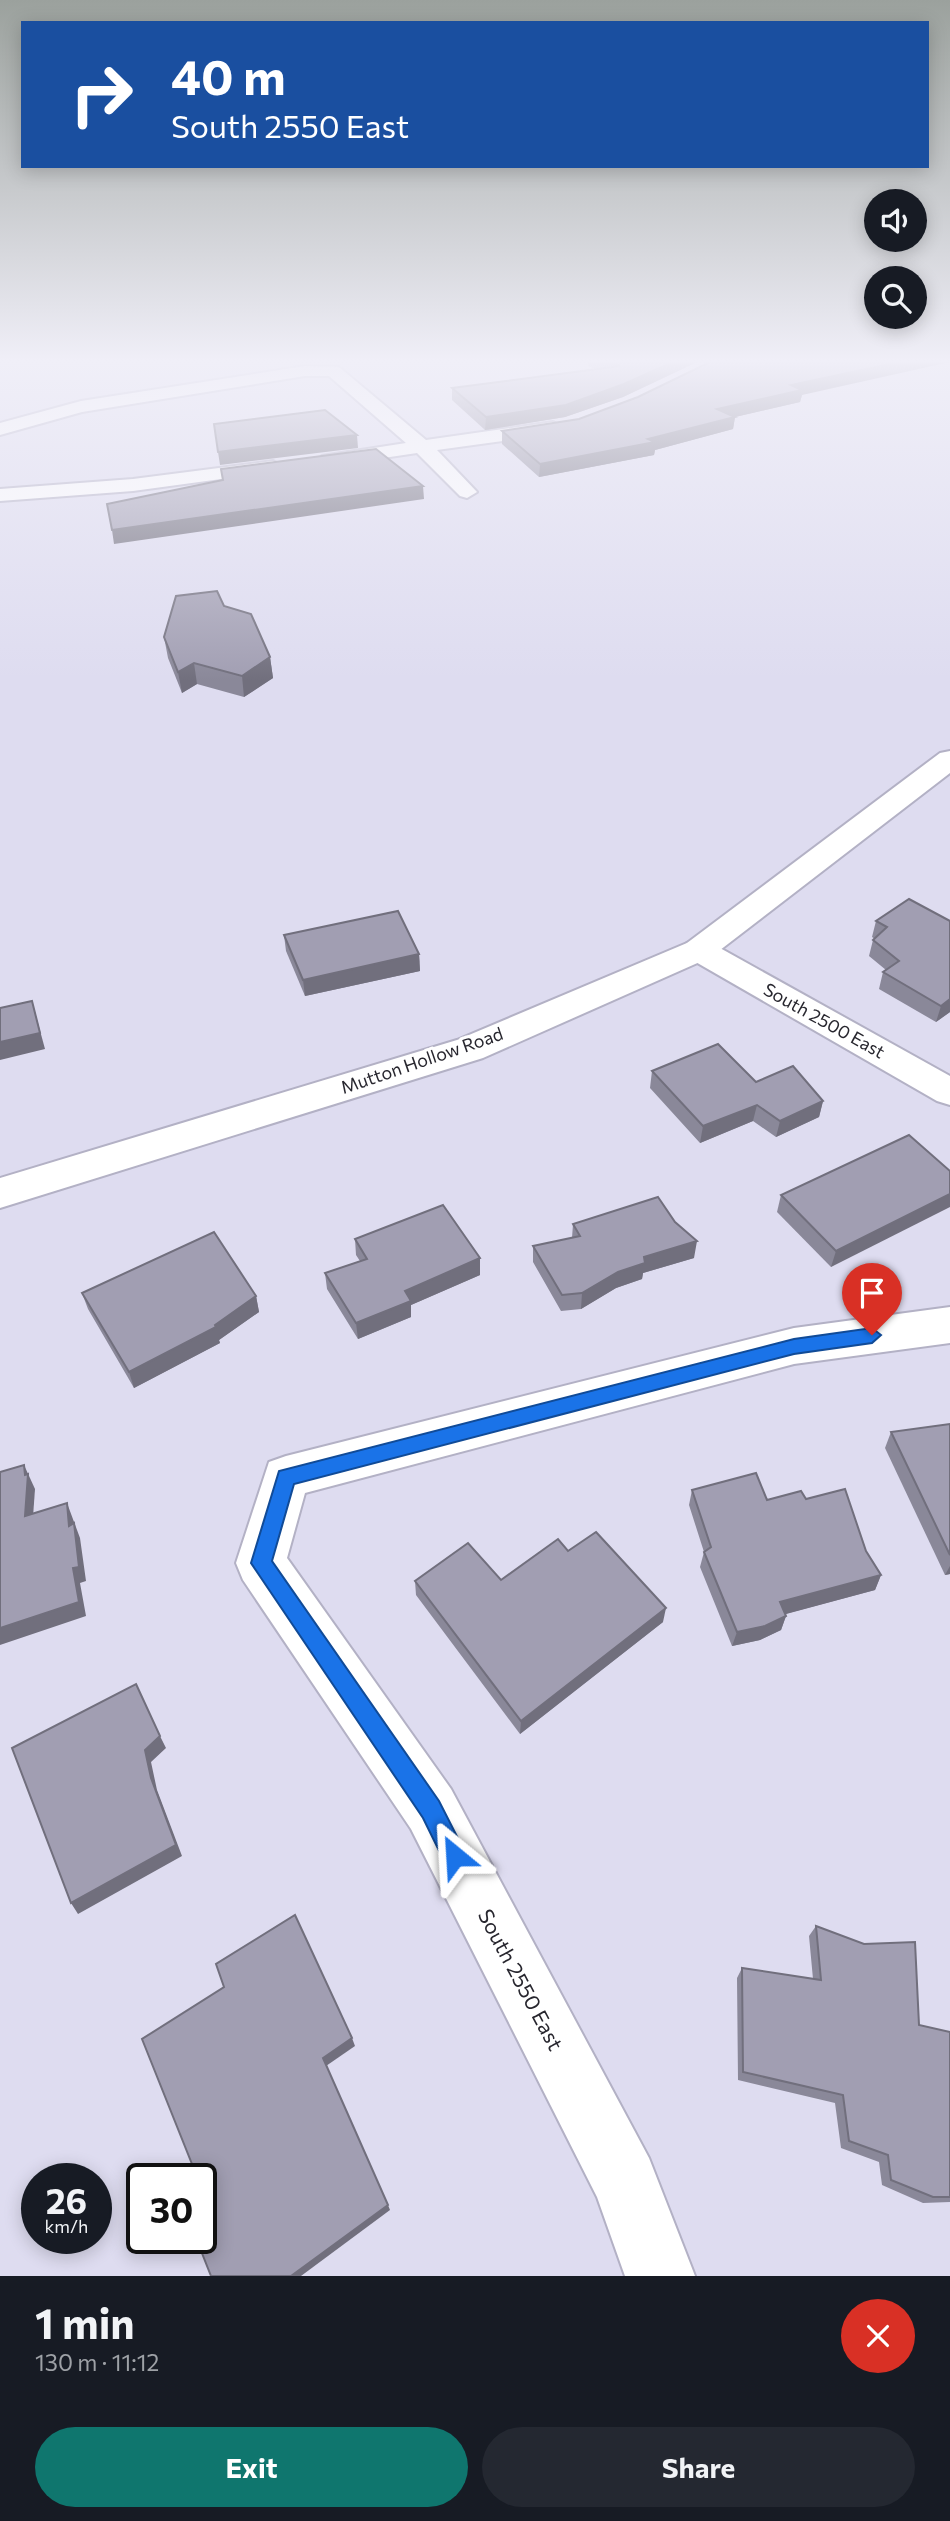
<!DOCTYPE html>
<meta charset="utf-8">
<style>
body{margin:0;font-family:Commissioner,sans-serif;background:#242831;color:#f1f3f6;height:100vh;display:flex;flex-direction:column;font-size:26px;white-space:nowrap}
*{box-sizing:border-box;margin:0}
p{font-size:23px;color:#9ea1a6}
.icon{flex:none;width:38px;height:38px;fill:none;stroke:currentColor;stroke-width:2;stroke-linecap:round;stroke-linejoin:round}
.map{position:relative;height:2276px;overflow:hidden}
.sheet{display:flex;flex-direction:column;background:#171b24;flex:1}
.sheet>*{flex:none}
.banner{position:absolute;left:21px;top:21px;width:908px;height:147px;border-radius:0px;box-shadow:0 4px 18px #0003;background:#1a4fa0;color:#fff;overflow:hidden}
.fabs{position:absolute;left:864px;top:189px;display:grid;gap:14px}
.fabs a{display:grid;place-items:center;width:63px;height:63px;border-radius:50%;background:#171b24;box-shadow:0 4px 18px #0003;font-size:35px}
.speed{position:absolute;left:21px;top:2163px;display:flex;gap:14px;font-size:35px;font-weight:700;text-align:center}
.speed>*{display:grid;place-content:center;width:91px;height:91px;border-radius:50%;background:#171b24;box-shadow:0 4px 18px #0003;line-height:1}
.speed small{font-size:18px;font-weight:400}
.speed .limit{border:4px solid #111;border-radius:10px;background:#fff;color:#111}
.pin{position:absolute;display:grid;place-items:center;width:60px;height:60px;color:#fff;margin:-72px -30px;border-radius:50% 50% 50% 0;rotate:-45deg;box-shadow:0 0 7px #0007}
.pin .icon{rotate:45deg}
.me{position:absolute;width:77px;margin:-38px;rotate:333deg;stroke-linejoin:round;filter:drop-shadow(0 0 5px #0008)}
.turn{display:flex;align-items:center;gap:24px;height:147px;padding:0 35px;font-size:32px}
.turn .icon{width:91px;height:91px;stroke-width:2.5}
.turn b{display:block;font-size:49px;line-height:60px}
.round{display:grid;place-items:center;flex:none;width:74px;height:74px;border-radius:37px;background:#242831}
.head{display:flex;align-items:center;justify-content:space-between;height:119px;padding:0 35px}
h1{font-size:42px;font-weight:700;line-height:52px}
.cta{display:flex;gap:14px;margin-top:auto;padding:14px 35px}
.cta a{flex:1;height:80px;border-radius:42px;background:#0f766e;color:#fff;font-size:28px;font-weight:700;line-height:80px;text-align:center}
.cta a+a{background:#242831;color:#f1f3f6}
.map>svg:first-child{display:block}
</style>
<div class="map">
<svg width="950" height="2276" viewBox="0 0 950 2276">
<rect width="100%" height="100%" fill="#dedcf0"/>
<g fill="none" stroke-linecap="round" stroke-linejoin="round">
<defs>
<g id="minor">
<path d="M 305,366 L 339,367 L 426,440 L 553,422 L 563,428 L 553,434 L 437,450 L 477,492 L 467,498 L 460,496 L 417,453 L 329,466 L 322,464 L 319,460 L 322,456 L 406,443 L 329,376 L 305,376 L 82,412 L 0,435 L 0,423 L 81,401 Z"/>
<path d="M 273,461 L 283,467 L 280,471 L 133,491 L 0,501 L 0,489 L 133,479 Z"/>
<path d="M 699,940 L 711,943 L 950,1076 L 950,1105 L 937,1101 L 687,957 L 682,950 L 687,943 Z"/>
<path d="M 950,1307 L 950,1343 L 794,1364 L 305,1493 L 287,1558 L 451,1789 L 649,2158 L 695,2276 L 625,2276 L 597,2197 L 411,1829 L 243,1580 L 236,1563 L 269,1462 L 286,1456 L 794,1328 Z"/>
</g>
<path id="tertiary" d="M 950,751 L 950,773 L 711,957 L 483,1058 L 0,1208 L 0,1178 L 457,1040 L 687,943 L 940,753 Z"/>
</defs>
<!-- minor casing -->
<use href="#minor" stroke="#b3b1c5" stroke-width="4"/>
<!-- tertiary casing -->
<use href="#tertiary" stroke="#b3b1c5" stroke-width="4"/>
<!-- minor -->
<use href="#minor" fill="#fff" fill-rule="evenodd"/>
<!-- tertiary -->
<use href="#tertiary" fill="#fff" fill-rule="evenodd"/>
</g>
<!-- wall -->
<g fill="#8a8899">
<path d="M 588,362 L 697,362 L 623,397 L 565,417 L 485,430 L 452,400 L 452,388 L 596,369 L 588,366 Z"/>
<path d="M 802,395 L 800,402 L 735,417 L 733,429 L 655,450 L 654,455 L 539,477 L 502,444 L 502,431 L 579,419 L 638,397 Z"/>
<path d="M 224,606 L 270,657 L 273,678 L 244,697 L 197,684 L 182,693 L 168,658 L 164,637 Z"/>
<path d="M 909,899 L 950,1012 L 936,1022 L 879,989 L 883,972 L 886,970 L 869,956 L 873,940 L 875,939 L 872,937 L 876,921 Z"/>
<path d="M 284,935 L 419,954 L 420,971 L 305,996 L 286,951 Z"/>
<path d="M 652,1071 L 756,1082 L 823,1101 L 819,1117 L 776,1137 L 753,1121 L 700,1143 L 650,1088 Z"/>
<path d="M 950,1171 L 831,1267 L 777,1212 L 781,1195 Z"/>
<path d="M 573,1224 L 694,1258 L 643,1273 L 642,1279 L 616,1288 L 581,1309 L 561,1311 L 533,1262 L 533,1246 L 572,1238 Z"/>
<path d="M 355,1239 L 480,1258 L 480,1275 L 411,1305 L 411,1317 L 358,1339 L 327,1289 L 325,1273 L 360,1261 L 356,1255 Z"/>
<path d="M 82,1293 L 256,1296 L 259,1312 L 219,1340 L 220,1343 L 134,1388 L 88,1309 Z"/>
<path d="M 950,1424 L 950,1574 L 945,1575 L 885,1448 L 891,1432 Z"/>
<path d="M 692,1490 L 767,1500 L 806,1499 L 866,1551 L 881,1575 L 875,1590 L 785,1614 L 786,1616 L 781,1630 L 760,1640 L 732,1646 L 700,1567 L 704,1552 L 689,1505 Z"/>
<path d="M 568,1551 L 663,1622 L 520,1734 L 416,1595 L 415,1581 L 501,1580 Z"/>
<path d="M 816,1926 L 919,2025 L 950,2032 L 950,2202 L 923,2203 L 882,2185 L 879,2162 L 841,2148 L 835,2103 L 738,2080 L 737,1978 L 742,1968 L 813,1979 L 809,1936 Z"/>
</g>
<!-- shaded-wall -->
<g fill="#716f7d">
<path d="M 673,362 L 697,362 L 623,397 L 565,417 L 485,430 L 486,417 Z"/>
<path d="M 899,362 L 950,362 L 802,395 L 800,402 L 735,417 L 733,429 L 655,450 L 654,455 L 539,477 L 540,464 L 791,385 Z"/>
<path d="M 357,435 L 358,448 L 220,465 L 218,452 Z"/>
<path d="M 423,486 L 424,499 L 114,544 L 112,530 Z"/>
<path d="M 270,657 L 273,678 L 244,697 L 242,676 Z"/>
<path d="M 194,663 L 197,684 L 182,693 L 178,672 Z"/>
<path d="M 419,954 L 420,971 L 305,996 L 303,980 Z"/>
<path d="M 950,999 L 950,1012 L 936,1022 L 941,1006 Z"/>
<path d="M 32,1001 L 45,1049 L 0,1060 L 0,1042 Z"/>
<path d="M 823,1101 L 819,1117 L 776,1137 L 780,1121 Z"/>
<path d="M 757,1105 L 753,1121 L 700,1143 L 703,1126 Z"/>
<path d="M 950,1194 L 950,1207 L 831,1267 L 836,1251 Z"/>
<path d="M 697,1241 L 694,1258 L 643,1273 L 642,1279 L 616,1288 L 581,1309 L 582,1293 L 644,1257 Z"/>
<path d="M 480,1258 L 480,1275 L 411,1305 L 411,1317 L 358,1339 L 356,1323 L 405,1291 Z"/>
<path d="M 256,1296 L 259,1312 L 219,1340 L 220,1343 L 134,1388 L 129,1372 L 215,1325 Z"/>
<path d="M 24,1465 L 35,1489 L 32,1531 L 25,1516 Z"/>
<path d="M 67,1503 L 80,1538 L 86,1581 L 80,1583 L 86,1616 L 0,1645 L 0,1628 L 73,1568 Z"/>
<path d="M 950,1566 L 950,1574 L 945,1575 Z"/>
<path d="M 881,1575 L 875,1590 L 775,1617 L 780,1602 Z"/>
<path d="M 666,1608 L 663,1622 L 520,1734 L 521,1721 Z"/>
<path d="M 786,1616 L 781,1630 L 760,1640 L 732,1646 L 737,1632 Z"/>
<path d="M 160,1736 L 166,1748 L 151,1762 L 157,1790 L 182,1856 L 78,1914 L 71,1903 L 151,1778 L 145,1750 Z"/>
<path d="M 352,2038 L 355,2046 L 326,2066 L 323,2058 Z"/>
<path d="M 388,2205 L 390,2210 L 301,2276 L 291,2276 Z"/>
</g>
<!-- building -->
<g fill="#a19eb2" stroke="#716f7d" stroke-width="2">
<path d="M 609,362 L 673,362 L 624,384 L 566,405 L 486,417 L 452,388 L 620,366 Z"/>
<path d="M 710,362 L 899,362 L 791,385 L 802,390 L 717,409 L 735,417 L 648,439 L 655,442 L 540,464 L 502,431 L 579,419 L 638,397 Z"/>
<path d="M 325,410 L 357,435 L 218,452 L 214,424 Z"/>
<path d="M 376,449 L 423,486 L 112,530 L 107,504 L 223,480 L 221,469 Z"/>
<path d="M 217,591 L 224,606 L 251,614 L 270,657 L 242,676 L 194,663 L 178,672 L 164,637 L 176,596 Z"/>
<path d="M 909,899 L 950,921 L 950,999 L 941,1006 L 883,972 L 899,961 L 873,940 L 887,927 L 876,921 Z"/>
<path d="M 398,911 L 419,954 L 303,980 L 284,935 Z"/>
<path d="M 32,1001 L 40,1033 L 0,1042 L 0,1008 Z"/>
<path d="M 718,1044 L 756,1082 L 793,1066 L 823,1101 L 780,1121 L 757,1105 L 703,1126 L 652,1071 Z"/>
<path d="M 909,1135 L 950,1171 L 950,1194 L 836,1251 L 781,1195 Z"/>
<path d="M 658,1197 L 675,1222 L 697,1241 L 644,1257 L 645,1263 L 618,1272 L 582,1293 L 562,1295 L 533,1246 L 580,1236 L 573,1224 Z"/>
<path d="M 443,1205 L 480,1258 L 405,1291 L 411,1301 L 356,1323 L 325,1273 L 367,1259 L 355,1239 Z"/>
<path d="M 214,1232 L 256,1296 L 215,1325 L 216,1327 L 129,1372 L 82,1293 Z"/>
<path d="M 950,1424 L 950,1555 L 891,1432 Z"/>
<path d="M 24,1465 L 25,1475 L 28,1474 L 25,1516 L 67,1503 L 69,1526 L 74,1523 L 79,1567 L 73,1568 L 79,1602 L 0,1628 L 0,1472 Z"/>
<path d="M 756,1473 L 767,1500 L 801,1491 L 806,1499 L 845,1489 L 866,1551 L 881,1575 L 780,1602 L 786,1616 L 765,1626 L 737,1632 L 704,1552 L 711,1547 L 692,1490 Z"/>
<path d="M 596,1532 L 666,1608 L 521,1721 L 415,1581 L 468,1543 L 501,1580 L 558,1539 L 568,1551 Z"/>
<path d="M 136,1684 L 160,1736 L 145,1750 L 151,1778 L 176,1845 L 71,1903 L 12,1748 Z"/>
<path d="M 295,1915 L 352,2038 L 323,2058 L 388,2205 L 291,2276 L 211,2276 L 196,2238 L 201,2238 L 201,2179 L 198,2179 L 142,2039 L 224,1987 L 216,1964 Z"/>
<path d="M 816,1926 L 864,1944 L 915,1942 L 919,2025 L 950,2032 L 950,2197 L 933,2197 L 891,2180 L 888,2155 L 849,2141 L 843,2095 L 743,2072 L 742,1968 L 821,1980 Z"/>
</g>
<!-- sky -->
<linearGradient id="sky" x2="0" y2="1"><stop stop-color="#9ba19d"/><stop offset="0.53" stop-color="#f0eff8"/><stop offset="1" stop-color="#f0eff8" stop-opacity="0"/></linearGradient>
<rect width="950" height="681" fill="url(#sky)"/>
<!-- route -->
<path fill="#1a73e8" stroke="#114b97" stroke-width="2" d="M 872,1328 L 881,1335 L 872,1343 L 794,1354 L 294,1484 L 272,1561 L 439,1801 L 467,1856 L 464,1865 L 455,1868 L 446,1865 L 423,1818 L 251,1563 L 279,1471 L 794,1339 Z"/>
<g text-anchor="middle" stroke-width="6" stroke-linejoin="round" paint-order="stroke">
<!-- street labels -->
<g font-size="18" fill="#27262e" stroke="#fff">
<text transform="translate(824 1021) rotate(29)" y="6">South 2500 East</text>
<text transform="translate(422 1061) rotate(-19)" y="6">Mutton Hollow Road</text>
</g>
<!-- near-street labels -->
<g font-size="21" fill="#27262e" stroke="#fff">
<text transform="translate(520 1980) rotate(62)" y="7">South 2550 East</text>
</g>
</g>
</svg>
<div class="fabs">
<a><svg class="icon" aria-label="sound" viewBox="0 0 24 24"><path d="M4 9h4l5-4v14l-5-4H4zM17 9q2 3 0 6"/></svg></a>
<a><svg class="icon" aria-label="search" viewBox="0 0 24 24"><circle cx="10" cy="10" r="6"/><path d="M15 15l6 6"/></svg></a>
</div>
<div class="speed"><div>26<small>km/h</small></div><div class="limit">30</div></div>
<div class="pin" style="left:872px;top:1335px;background:#d93025"><svg class="icon" aria-label="arrive" viewBox="0 0 24 24"><path d="M6 21V4h12l-3 4 3 4H6"/></svg></div>
<svg class="me" style="left:455px;top:1856px" viewBox="-20 -20 40 40"><path d="M0-17L14 15 0 8-14 15z" fill="#1a73e8" stroke="#fff" stroke-width="4"/></svg>
<div class="banner">
<div class="turn"><svg class="icon" aria-label="right" viewBox="0 0 24 24"><path d="M7 20v-9h11M14 6l5 5-5 5"/></svg><div><b>40 m</b>South 2550 East</div></div>
</div>
</div>
<section class="sheet">
<div class="head"><div><h1>1 min</h1><p>130 m · 11:12</p></div><a class="round" style="background:#d93025;color:#fff"><svg class="icon" aria-label="close" viewBox="0 0 24 24"><path d="M6 6l12 12M18 6L6 18"/></svg></a></div>
<div class="cta"><a>Exit</a><a>Share</a></div>
</section>
